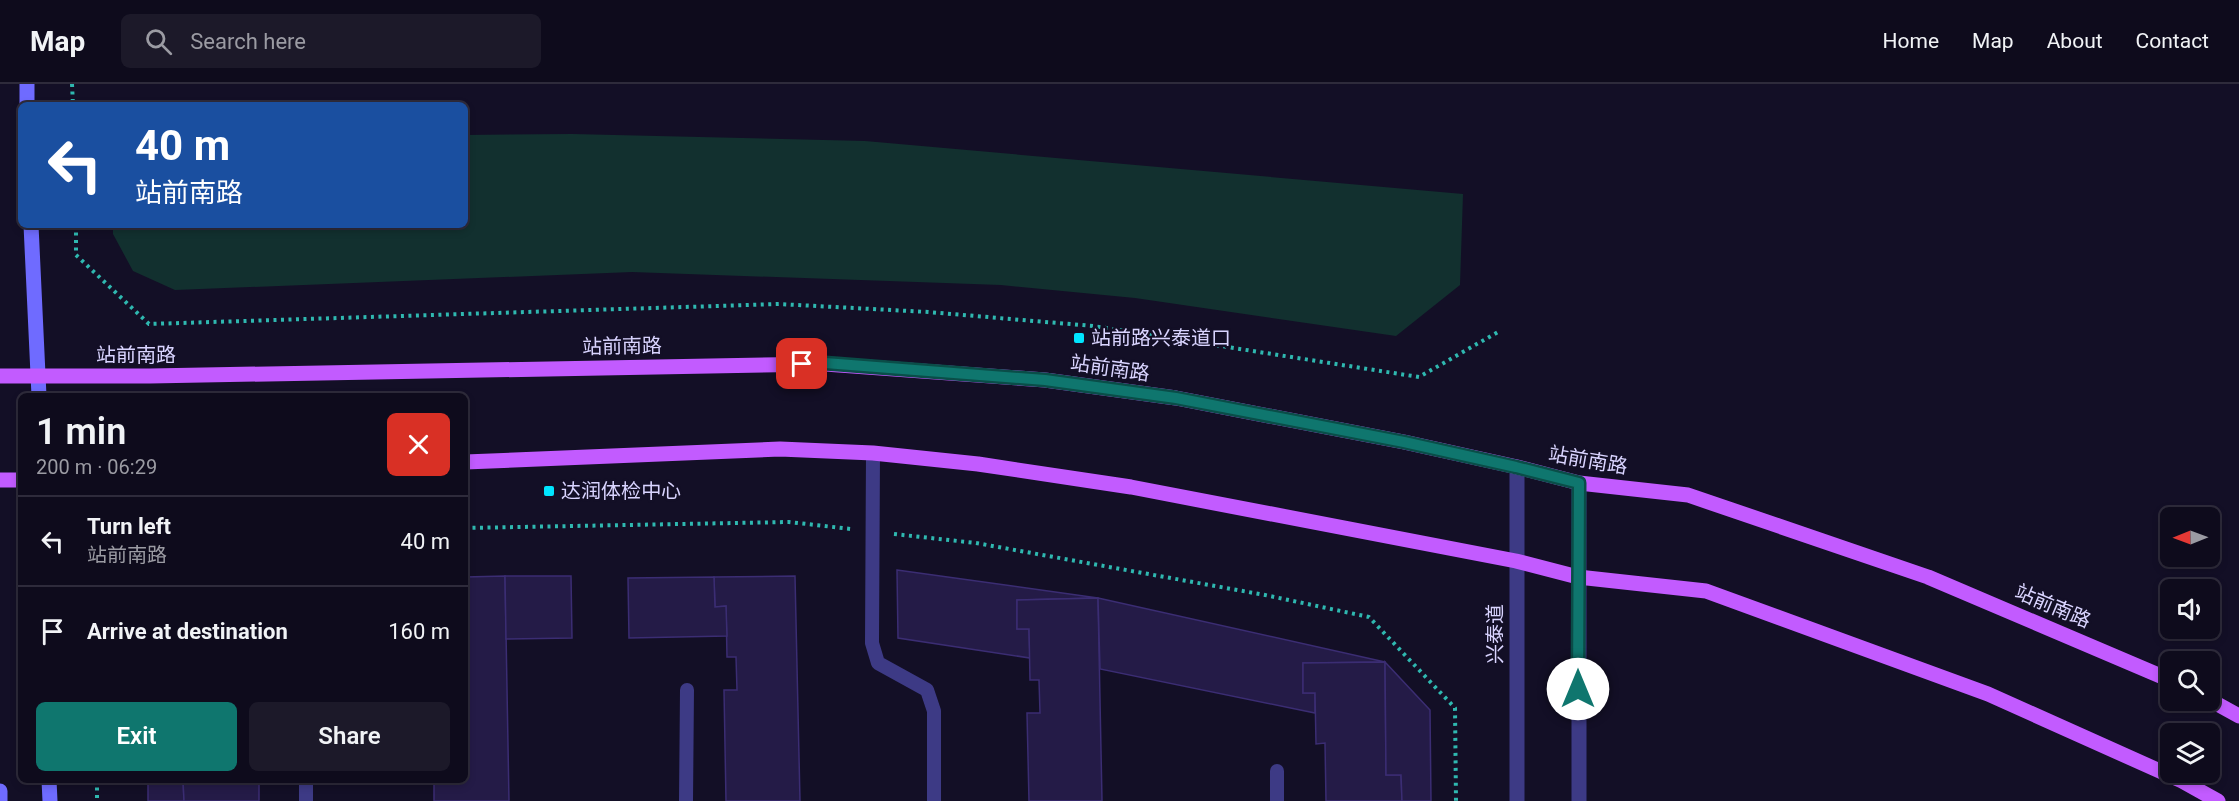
<!DOCTYPE html>
<meta charset="utf-8">
<style>
body{margin:0;font-family:Roboto,"Noto Sans SC",sans-serif;background:#1c1929;color:#f1f3f6;height:100vh;display:flex;flex-direction:column;font-size:22px;white-space:nowrap}
*{box-sizing:border-box;margin:0}
p{font-size:20px;color:#9b9ba3}
.icon{flex:none;width:33px;height:33px;fill:none;stroke:currentColor;stroke-width:2;stroke-linecap:round;stroke-linejoin:round}
.map{position:relative;flex:1;overflow:hidden}
.sheet{position:absolute;left:18px;top:309px;width:450px;height:390px;display:flex;flex-direction:column;background:#0e0b1c;border-radius:9px;box-shadow:0 3px 9px #0003,0 0 0 2px #2e2b3b}
.sheet>*{flex:none}
.guide{position:absolute;left:18px;top:18px;width:450px;height:126px;border-radius:9px;box-shadow:0 3px 9px #0003,0 0 0 2px #2e2b3b;background:#1a4fa0;color:#fff;overflow:hidden}
.needle{width:39px;rotate:269deg}
.tools{position:absolute;left:2160px;top:423px;display:grid;gap:12px}
.tools a{display:grid;place-items:center;width:60px;height:60px;border-radius:9px;background:#0e0b1c;box-shadow:0 3px 9px #0003,0 0 0 2px #2e2b3b;font-size:30px}
.pin{position:absolute;display:grid;place-items:center;width:51px;height:51px;color:#fff;margin:-26px;border-radius:12px;box-shadow:0 3px 9px #0006}
.me{position:absolute;width:66px;margin:-33px;rotate:0deg;stroke-linejoin:round;filter:drop-shadow(0 0 4px #0008)}
.turn{display:flex;align-items:center;gap:21px;height:126px;padding:0 18px;font-size:27px}
.turn .icon{width:78px;height:78px;stroke-width:2.5}
.turn b{display:block;font-size:42px;line-height:51px}
.round{display:grid;place-items:center;flex:none;width:63px;height:63px;border-radius:9px;background:#1c1929}
.head{display:flex;align-items:center;justify-content:space-between;height:102px;padding:0 18px}
h1{font-size:36px;font-weight:600;line-height:45px}
.primary-button{display:flex;gap:12px;margin-top:auto;padding:12px 18px}
.primary-button a{flex:1;height:69px;border-radius:9px;background:#0f766e;color:#fff;font-size:24px;font-weight:600;line-height:69px;text-align:center}
.primary-button a+a{background:#1c1929;color:#f1f3f6}
ul{padding:0;list-style:none}
li{display:flex;align-items:center;gap:18px;height:90px;padding:0 18px;border-top:2px solid #2e2b3b}
li div{flex:1}
li b{display:block;font-size:22px}
li em{font-style:normal}
header{display:flex;align-items:center;gap:36px;box-sizing:border-box;height:84px;padding:0 30px;background:#0e0b1c;border-bottom:2px solid #2e2b3b}
header strong{font-size:28px}
nav{display:flex;gap:33px;margin-inline-start:auto;font-size:21px}
.search{width:420px;height:54px;background:#1c1929;display:flex;align-items:center;gap:15px;box-sizing:border-box;padding:0 21px;border-radius:9px;color:#9b9ba3;font-size:22px}
.map>svg:first-child{display:block}
</style>
<header>
<strong>Map</strong>
<div class="search"><svg class="icon" aria-label="search" viewBox="0 0 24 24"><circle cx="10" cy="10" r="6"/><path d="M15 15l6 6"/></svg>Search here</div>
<nav><a>Home</a><a>Map</a><a>About</a><a>Contact</a></nav>
</header>
<div class="map">
<svg width="2239" height="717" viewBox="0 0 2239 717">
<rect width="100%" height="100%" fill="#130f26"/>
<!-- green -->
<path fill="#12302f" d="M 572,50 L 865,57 L 1463,110 L 1460,201 L 1396,252 L 1135,214 L 1001,201 L 632,188 L 175,206 L 133,187 L 113,150 L 113,141 L 465,141 L 465,51 Z"/>
<!-- building -->
<g fill="#241b47" stroke="#3b2d73" stroke-width="1.5">
<path d="M 897,486 L 1098,514 L 1017,516 L 1017,545 L 1029,545 L 1030,574 L 898,554 Z"/>
<path d="M 505,492 L 509,717 L 434,717 L 434,696 L 465,696 L 465,493 Z"/>
<path d="M 505,492 L 571,492 L 572,554 L 506,555 Z"/>
<path d="M 795,492 L 800,717 L 726,717 L 724,606 L 737,606 L 736,573 L 727,573 L 726,522 L 715,523 L 714,493 Z"/>
<path d="M 714,493 L 715,523 L 726,522 L 727,552 L 629,554 L 628,494 Z"/>
<path d="M 1098,514 L 1102,717 L 1029,717 L 1027,629 L 1040,629 L 1039,596 L 1030,596 L 1029,545 L 1017,545 L 1017,516 Z"/>
<path d="M 1098,514 L 1385,578 L 1303,579 L 1303,609 L 1315,609 L 1315,629 L 1100,585 Z"/>
<path d="M 1385,578 L 1386,691 L 1401,691 L 1402,717 L 1326,717 L 1325,659 L 1316,660 L 1315,609 L 1303,609 L 1303,579 Z"/>
<path d="M 1385,578 L 1430,626 L 1431,717 L 1402,717 L 1401,691 L 1386,691 Z"/>
<path d="M 148,696 L 183,696 L 184,717 L 148,717 Z"/>
<path d="M 183,696 L 259,696 L 259,717 L 184,717 Z"/>
</g>
<g fill="none" stroke-linecap="round" stroke-linejoin="round">
<!-- path -->
<g stroke="#2fb8b0" stroke-width="4" stroke-dasharray="3 4.5" stroke-linecap="butt">
<path d="M 72,0 L 73,21"/>
<path d="M 76,141 L 76,171 L 149,240 L 779,220 L 928,228 L 1093,242 L 1419,293 L 1498,248"/>
<path d="M 465,444 L 789,438 L 851,445"/>
<path d="M 894,450 L 976,459 L 1265,511 L 1369,533 L 1455,624 L 1456,717"/>
<path d="M 97,696 L 97,717"/>
</g>
<!-- service -->
<g stroke="#3d3a85" stroke-width="14">
<path d="M 873,369 L 872,559 L 878,579 L 927,606 L 934,627 L 934,717"/>
<path d="M 1277,687 L 1277,717"/>
<path d="M 306,696 L 306,717"/>
<path d="M 686,717 L 687,606"/>
</g>
<!-- tertiary -->
<g stroke="#3d3a85" stroke-width="15">
<path d="M 1517,383 L 1517,717"/>
<path d="M 1579,399 L 1579,717"/>
</g>
<!-- secondary -->
<g stroke="#6f6bff" stroke-width="15">
<path d="M 27,0 L 27,21"/>
<path d="M 31,141 L 39,312"/>
<path d="M 49,696 L 50,717"/>
<path d="M 0,707 L 0,717"/>
</g>
<!-- primary -->
<g stroke="#c25bff" stroke-width="15">
<path d="M 0,292 L 150,292 L 825,280 L 1045,296 L 1176,314 L 1404,358 L 1517,383 L 1579,399 L 1688,411 L 1928,493 L 2170,596"/>
<path d="M 465,378 L 780,365 L 873,369 L 978,380 L 1131,403 L 1516,477 L 1578,493 L 1706,507 L 1988,610 L 2182,697 L 2218,717"/>
<path d="M 0,396 L 21,396"/>
<path d="M 2210,616 L 2239,632"/>
</g>
</g>
<g fill="none" stroke-linecap="round" stroke-linejoin="round">
<defs>
<path id="route" d="M 802,280 L 825,279 L 1045,296 L 1176,314 L 1404,358 L 1516,383 L 1579,399 L 1578,605"/>
</defs>
<!-- route casing -->
<use href="#route" stroke="#0a4d48" stroke-width="15"/>
<!-- route -->
<use href="#route" stroke="#0f766e" stroke-width="10"/>
</g>
<!-- markers -->
<g fill="#00e5ff" stroke="#130f26" stroke-width="2">
<rect x="1073" y="248" width="12" height="12" rx="3"/>
<rect x="543" y="401" width="12" height="12" rx="3"/>
</g>
<g text-anchor="middle" stroke-width="5" stroke-linejoin="round" paint-order="stroke">
<!-- poi labels -->
<g font-size="20" fill="#d9d4ff" stroke="#130f26" text-anchor="start">
<text x="1091" y="261">站前路兴泰道口</text>
<text x="561" y="414">达润体检中心</text>
</g>
<!-- street labels -->
<g font-size="20" fill="#d9d4ff" stroke="#130f26">
<text transform="translate(622 262) rotate(-1)" y="7">站前南路</text>
<text x="136" y="278">站前南路</text>
<text transform="translate(1110 284) rotate(8)" y="7">站前南路</text>
<text transform="translate(1588 376) rotate(10)" y="7">站前南路</text>
<text transform="translate(2053 522) rotate(23)" y="7">站前南路</text>
<text transform="translate(1495 550) rotate(-90)" y="7">兴泰道</text>
</g>
</g>
</svg>
<div class="tools">
<a><svg class="needle" viewBox="-14 -14 28 28"><path d="M0-13l5 13h-10z" fill="#e53935"/><path d="M0 13l5-13h-10z" fill="#9b9ba3"/></svg></a>
<a><svg class="icon" aria-label="sound" viewBox="0 0 24 24"><path d="M4 9h4l5-4v14l-5-4H4zM17 9q2 3 0 6"/></svg></a>
<a><svg class="icon" aria-label="search" viewBox="0 0 24 24"><circle cx="10" cy="10" r="6"/><path d="M15 15l6 6"/></svg></a>
<a><svg class="icon" aria-label="layers" viewBox="0 0 24 24"><path d="M12 4l9 5-9 5-9-5zM3 14l9 5 9-5"/></svg></a>
</div>
<div class="pin" style="left:802px;top:280px;background:#d93025"><svg class="icon" aria-label="arrive" viewBox="0 0 24 24"><path d="M6 21V4h12l-3 4 3 4H6"/></svg></div>
<svg class="me" style="left:1578px;top:605px" viewBox="-20 -20 40 40"><circle r="19" fill="#fff"/><path d="M0-13L10 11 0 6-10 11z" fill="#0f766e"/></svg>
<div class="guide">
<div class="turn"><svg class="icon" aria-label="left" viewBox="0 0 24 24"><path d="M17 20v-9H6M10 6l-5 5 5 5"/></svg><div><b>40 m</b>站前南路</div></div>
</div>
<section class="sheet">
<div class="head"><div><h1>1 min</h1><p>200 m · 06:29</p></div><a class="round" style="background:#d93025;color:#fff"><svg class="icon" aria-label="close" viewBox="0 0 24 24"><path d="M6 6l12 12M18 6L6 18"/></svg></a></div>
<ul>
<li><svg class="icon" aria-label="left" viewBox="0 0 24 24"><path d="M17 20v-9H6M10 6l-5 5 5 5"/></svg><div><b>Turn left</b><p>站前南路</p></div><em>40 m</em></li>
<li><svg class="icon" aria-label="arrive" viewBox="0 0 24 24"><path d="M6 21V4h12l-3 4 3 4H6"/></svg><div><b>Arrive at destination</b></div><em>160 m</em></li>
</ul>
<div class="primary-button"><a>Exit</a><a>Share</a></div>
</section>
</div>
